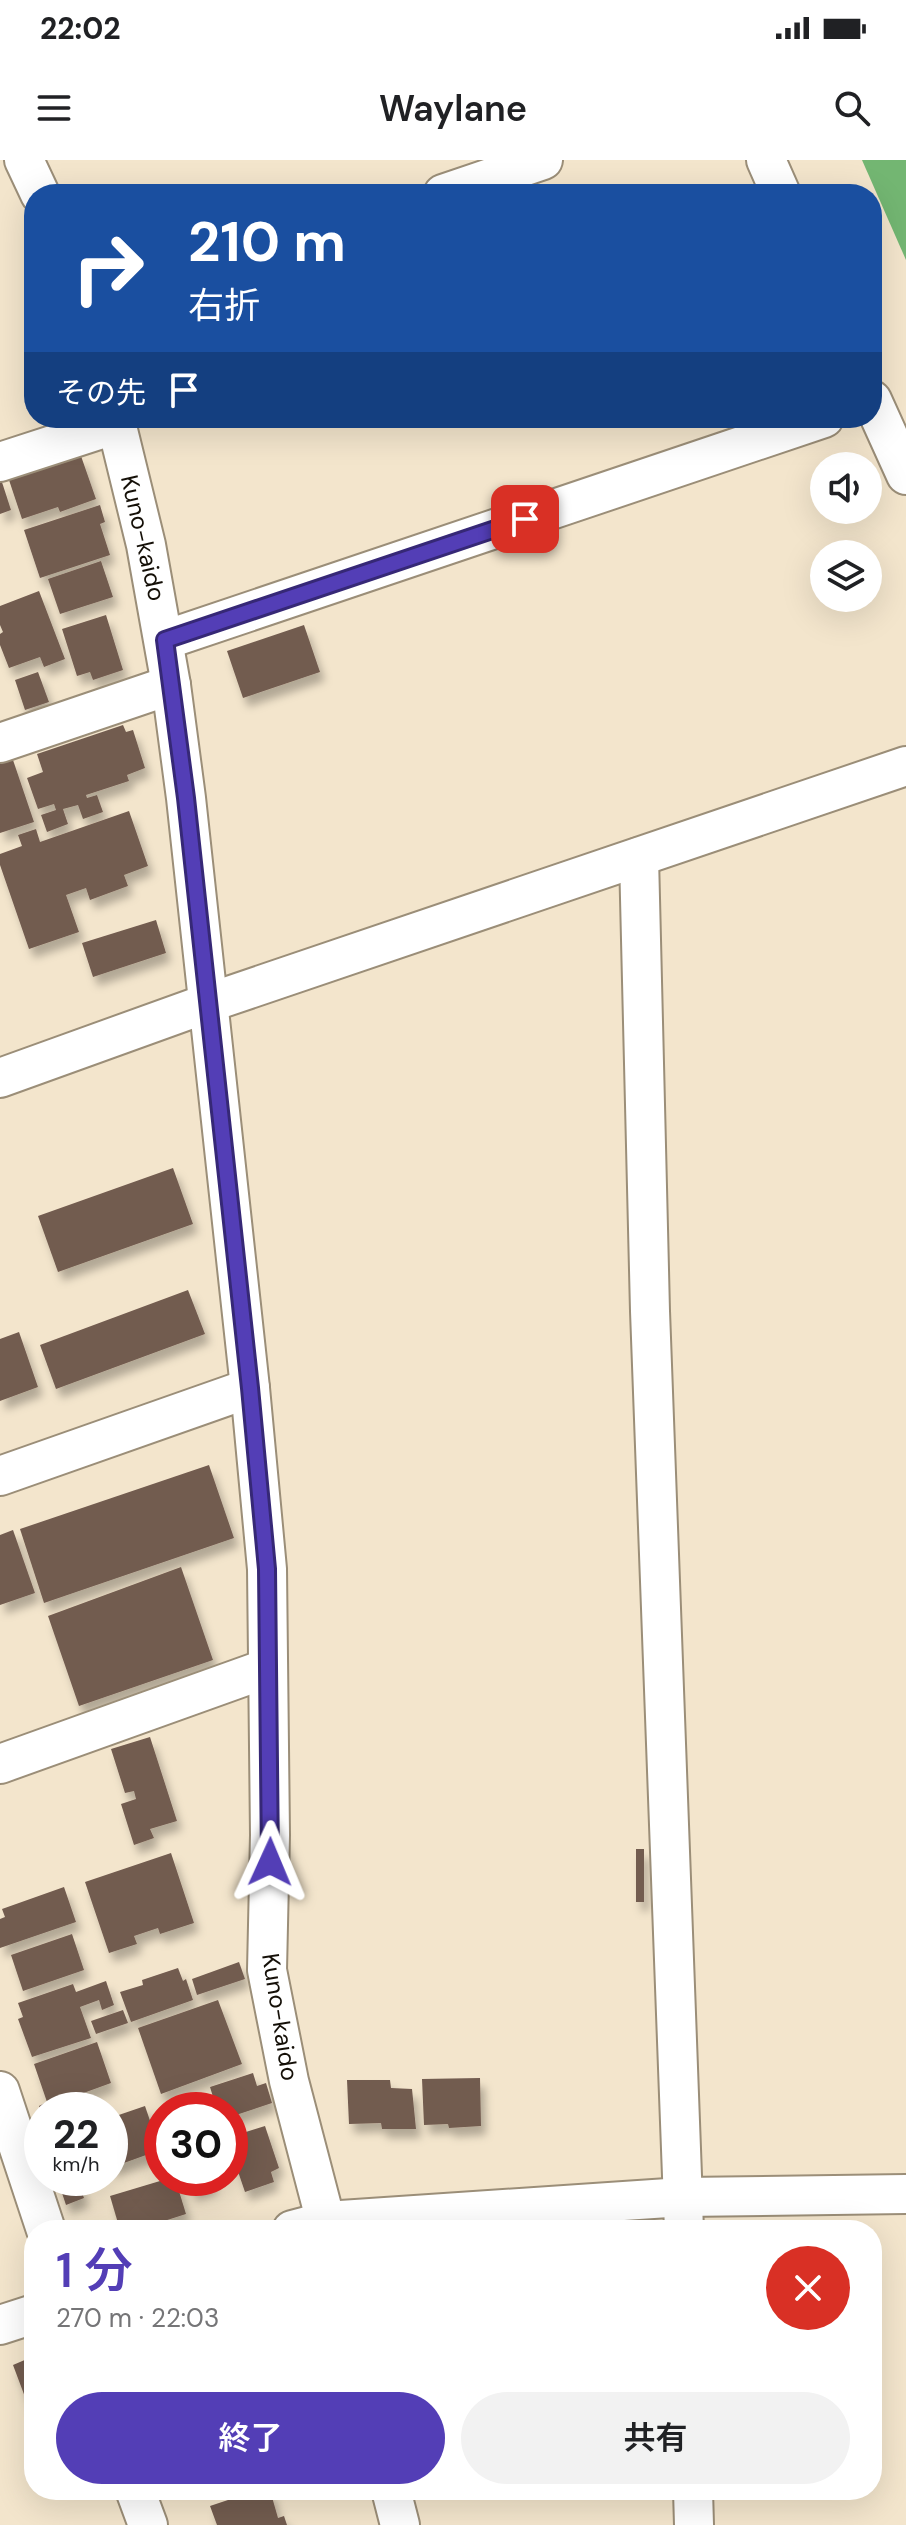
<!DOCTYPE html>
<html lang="ja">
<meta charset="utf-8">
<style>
body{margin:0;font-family:"DM Sans","Noto Sans JP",sans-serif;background:#f2f2f2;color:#202124;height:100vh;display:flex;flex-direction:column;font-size:30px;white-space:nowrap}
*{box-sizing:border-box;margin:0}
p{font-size:26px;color:#757577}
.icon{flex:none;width:44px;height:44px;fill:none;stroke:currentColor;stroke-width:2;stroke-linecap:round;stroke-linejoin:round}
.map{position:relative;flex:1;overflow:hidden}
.details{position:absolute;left:24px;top:2060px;width:858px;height:280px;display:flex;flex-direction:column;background:#fff;border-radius:32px;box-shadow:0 8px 32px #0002}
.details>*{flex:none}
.top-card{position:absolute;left:24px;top:24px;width:858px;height:244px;border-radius:32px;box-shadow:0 8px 32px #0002;background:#1a4fa0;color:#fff;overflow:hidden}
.tools{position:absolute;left:810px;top:292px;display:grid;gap:16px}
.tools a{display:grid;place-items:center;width:72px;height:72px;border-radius:50%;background:#fff;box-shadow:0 8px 32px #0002;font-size:40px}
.speed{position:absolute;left:24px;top:1932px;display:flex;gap:16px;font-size:40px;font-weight:700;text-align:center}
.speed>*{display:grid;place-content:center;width:104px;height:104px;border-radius:50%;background:#fff;box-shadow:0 8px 32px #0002;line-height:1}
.speed small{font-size:20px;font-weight:400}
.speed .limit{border:12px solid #d22;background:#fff;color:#111}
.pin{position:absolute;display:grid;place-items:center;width:68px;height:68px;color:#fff;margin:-34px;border-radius:16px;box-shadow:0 4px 12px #0006}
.me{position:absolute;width:88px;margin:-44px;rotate:1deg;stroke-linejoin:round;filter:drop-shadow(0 0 6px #0008)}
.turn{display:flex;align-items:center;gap:28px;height:168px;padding:0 32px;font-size:36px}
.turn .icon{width:104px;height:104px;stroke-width:2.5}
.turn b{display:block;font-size:56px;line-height:68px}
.then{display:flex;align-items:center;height:76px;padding:0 32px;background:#0003;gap:16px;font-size:30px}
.round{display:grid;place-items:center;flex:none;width:84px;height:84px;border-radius:42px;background:#f2f2f2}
.headline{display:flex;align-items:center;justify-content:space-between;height:136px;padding:0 32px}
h1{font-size:48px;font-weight:600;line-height:60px;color:#533eb6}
.cta{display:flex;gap:16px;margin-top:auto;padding:16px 32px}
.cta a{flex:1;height:92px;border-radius:48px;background:#533eb6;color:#fff;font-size:32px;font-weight:600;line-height:92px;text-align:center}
.cta a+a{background:#f2f2f2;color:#202124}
.status{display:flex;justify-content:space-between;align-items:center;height:56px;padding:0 40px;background:#fff;direction:ltr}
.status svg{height:22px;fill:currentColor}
header{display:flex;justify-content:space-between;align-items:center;height:104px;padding:0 32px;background:#fff;font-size:36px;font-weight:600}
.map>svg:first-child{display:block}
</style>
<div class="status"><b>22:02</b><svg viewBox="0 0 49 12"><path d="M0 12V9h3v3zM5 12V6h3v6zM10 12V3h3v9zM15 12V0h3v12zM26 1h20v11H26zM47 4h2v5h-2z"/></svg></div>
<header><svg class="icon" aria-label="menu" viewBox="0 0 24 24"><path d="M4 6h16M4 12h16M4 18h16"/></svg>Waylane<svg class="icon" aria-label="search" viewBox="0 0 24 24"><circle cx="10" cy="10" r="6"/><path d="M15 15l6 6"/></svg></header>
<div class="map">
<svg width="906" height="2365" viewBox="0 0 906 2365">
<defs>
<filter id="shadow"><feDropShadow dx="5" dy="9" stdDeviation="4" flood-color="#0004"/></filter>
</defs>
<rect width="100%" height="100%" fill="#f3e5cc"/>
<!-- water -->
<path fill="#73b672" d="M 862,0 L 906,0 L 906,100 Z"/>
<!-- building -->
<g fill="#725b4f" filter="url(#shadow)">
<path d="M 81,296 L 96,339 L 60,352 L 58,347 L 22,359 L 9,320 Z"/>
<path d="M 0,316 L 11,350 L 0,354 Z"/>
<path d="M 100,345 L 105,362 L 100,364 L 110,395 L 40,418 L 24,370 Z"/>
<path d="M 101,401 L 113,437 L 60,454 L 48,419 Z"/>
<path d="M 39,431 L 65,499 L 44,507 L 40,497 L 9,508 L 0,485 L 0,474 L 3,472 L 0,465 L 0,446 Z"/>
<path d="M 106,455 L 123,510 L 93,520 L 90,512 L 77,516 L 62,469 Z"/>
<path d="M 304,465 L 320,512 L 243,538 L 227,491 Z"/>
<path d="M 38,512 L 49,542 L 25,550 L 15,520 Z"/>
<path d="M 123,565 L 126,572 L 133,570 L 145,608 L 127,615 L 129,621 L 86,635 L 87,638 L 97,635 L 103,652 L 83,659 L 78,645 L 63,649 L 68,664 L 47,672 L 41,655 L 56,650 L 54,644 L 38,649 L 27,618 L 43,612 L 37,594 Z"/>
<path d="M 13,600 L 34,662 L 0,673 L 0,604 Z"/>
<path d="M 129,651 L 148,706 L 124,715 L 128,726 L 90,740 L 86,728 L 66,735 L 79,772 L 29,789 L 0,705 L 0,694 L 22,686 L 18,675 L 36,669 L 40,682 Z"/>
<path d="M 156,760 L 166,793 L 93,817 L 82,783 Z"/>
<path d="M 173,1008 L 193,1064 L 58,1112 L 38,1056 Z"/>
<path d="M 188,1130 L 205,1174 L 56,1229 L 40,1185 Z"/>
<path d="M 19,1172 L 38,1227 L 0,1241 L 0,1179 Z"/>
<path d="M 209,1305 L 234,1378 L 44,1443 L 20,1369 Z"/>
<path d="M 13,1370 L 35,1433 L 0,1445 L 0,1375 Z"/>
<path d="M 181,1407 L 213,1500 L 79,1546 L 48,1456 Z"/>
<path d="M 150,1577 L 177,1661 L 150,1669 L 154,1678 L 134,1685 L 121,1644 L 136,1639 L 134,1631 L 125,1633 L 111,1589 Z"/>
<rect x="636" y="1689" width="8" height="53"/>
<path d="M 171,1693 L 194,1763 L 160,1774 L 158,1768 L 134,1776 L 137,1784 L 109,1793 L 85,1722 Z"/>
<path d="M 64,1727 L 76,1762 L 0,1788 L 0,1759 L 5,1757 L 2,1749 Z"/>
<path d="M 72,1774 L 84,1810 L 23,1831 L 11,1795 Z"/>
<path d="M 239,1802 L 245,1819 L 197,1835 L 192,1819 Z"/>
<path d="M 178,1808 L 183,1821 L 186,1819 L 193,1840 L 131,1862 L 120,1832 L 143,1825 L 142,1820 Z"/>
<path d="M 106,1821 L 114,1845 L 102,1850 L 99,1840 L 80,1847 L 91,1878 L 32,1897 L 18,1859 L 23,1857 L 18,1843 L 73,1824 L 76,1832 Z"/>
<path d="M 218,1840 L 242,1904 L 161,1934 L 138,1868 Z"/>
<path d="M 123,1850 L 128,1863 L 96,1874 L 91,1861 Z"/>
<path d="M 97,1882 L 111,1923 L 67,1939 L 72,1950 L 40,1950 L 39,1946 L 47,1942 L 34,1904 Z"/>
<path d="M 253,1913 L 257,1926 L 266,1923 L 272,1943 L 230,1957 L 230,1950 L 217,1950 L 210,1927 Z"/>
<path d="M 480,1918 L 481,1966 L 449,1968 L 448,1964 L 424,1965 L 422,1919 Z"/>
<path d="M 347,1920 L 390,1920 L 391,1928 L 412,1929 L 416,1969 L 382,1969 L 381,1963 L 349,1964 Z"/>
<path d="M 145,1946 L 160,1990 L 110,2008 L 110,1958 Z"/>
<path d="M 265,1966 L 279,2008 L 271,2012 L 274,2022 L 245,2032 L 230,1988 L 230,1977 Z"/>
<path d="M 57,2018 L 77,2018 L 84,2038 L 66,2045 Z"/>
<path d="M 170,2018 L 175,2018 L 186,2054 L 136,2070 L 120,2070 L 110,2036 Z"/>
<path d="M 187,2018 L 211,2018 L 213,2025 L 192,2032 Z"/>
<path d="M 34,2196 L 34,2261 L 13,2205 Z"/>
<path d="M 258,2330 L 270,2330 L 278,2358 L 284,2356 L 287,2365 L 217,2365 L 210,2346 Z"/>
</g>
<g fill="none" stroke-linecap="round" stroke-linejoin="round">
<defs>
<g id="minor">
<path d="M 24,0 L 40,34"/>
<path d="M 766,0 L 781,34"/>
<path d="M 443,34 L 543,0"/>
<path d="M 872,240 L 906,315"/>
<path d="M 115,258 L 146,385 L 171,525 L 186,638 L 250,1228 L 267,1409 L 270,1675 L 267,1810 L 289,1921 L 328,2070"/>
<path d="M 0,302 L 117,264"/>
<path d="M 165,480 L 824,258"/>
<path d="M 0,583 L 171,525"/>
<path d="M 639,697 L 650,1151 L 684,2070"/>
<path d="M 0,918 L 208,843 L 906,606"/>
<path d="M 0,1316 L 250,1228"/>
<path d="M 0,1604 L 268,1508"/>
<path d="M 0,1931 L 46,2070"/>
<path d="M 292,2070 L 326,2061 L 683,2037 L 906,2034"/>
<path d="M 0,2165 L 34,2154"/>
<path d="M 135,2330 L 148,2365"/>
<path d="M 391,2330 L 400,2365"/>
<path d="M 693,2330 L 694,2365"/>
</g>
</defs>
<!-- minor casing -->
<use href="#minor" stroke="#9b8e78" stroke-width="42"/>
<!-- minor -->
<use href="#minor" stroke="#fff" stroke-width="38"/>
</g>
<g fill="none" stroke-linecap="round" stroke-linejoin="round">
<defs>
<path id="route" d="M 270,1702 L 267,1409 L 250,1228 L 186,638 L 165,480 L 525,359"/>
</defs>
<!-- route casing -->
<use href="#route" stroke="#362876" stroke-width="20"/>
<!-- route -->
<use href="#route" stroke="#533eb6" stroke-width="14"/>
</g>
<g text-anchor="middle" stroke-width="7" stroke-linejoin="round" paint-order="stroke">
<!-- street labels -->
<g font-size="24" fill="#140f07" stroke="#fff">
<text transform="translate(143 378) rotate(77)" y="8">Kuno-kaido</text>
<text transform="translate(280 1857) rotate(81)" y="8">Kuno-kaido</text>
</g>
</g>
</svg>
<div class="tools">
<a><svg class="icon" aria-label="sound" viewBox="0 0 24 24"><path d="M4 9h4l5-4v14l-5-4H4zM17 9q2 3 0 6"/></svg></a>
<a><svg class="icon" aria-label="layers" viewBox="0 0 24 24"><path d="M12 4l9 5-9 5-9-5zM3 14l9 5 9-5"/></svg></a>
</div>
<div class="speed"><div>22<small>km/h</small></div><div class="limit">30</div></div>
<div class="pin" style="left:525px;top:359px;background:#d93025"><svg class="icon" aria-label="arrive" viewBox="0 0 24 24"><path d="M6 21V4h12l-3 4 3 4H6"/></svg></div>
<svg class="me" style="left:270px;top:1702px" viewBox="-20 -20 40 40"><path d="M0-17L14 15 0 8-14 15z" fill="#533eb6" stroke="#fff" stroke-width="4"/></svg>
<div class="top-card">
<div class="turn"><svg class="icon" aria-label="right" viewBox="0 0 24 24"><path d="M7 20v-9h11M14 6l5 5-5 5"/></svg><div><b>210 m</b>右折</div></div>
<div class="then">その先<svg class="icon" aria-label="arrive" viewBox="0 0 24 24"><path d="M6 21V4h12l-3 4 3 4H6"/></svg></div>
</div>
<section class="details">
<div class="headline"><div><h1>1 分</h1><p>270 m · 22:03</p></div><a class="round" style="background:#d93025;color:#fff"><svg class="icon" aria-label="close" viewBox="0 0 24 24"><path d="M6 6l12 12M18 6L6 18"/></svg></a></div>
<div class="cta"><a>終了</a><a>共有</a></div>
</section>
</div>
